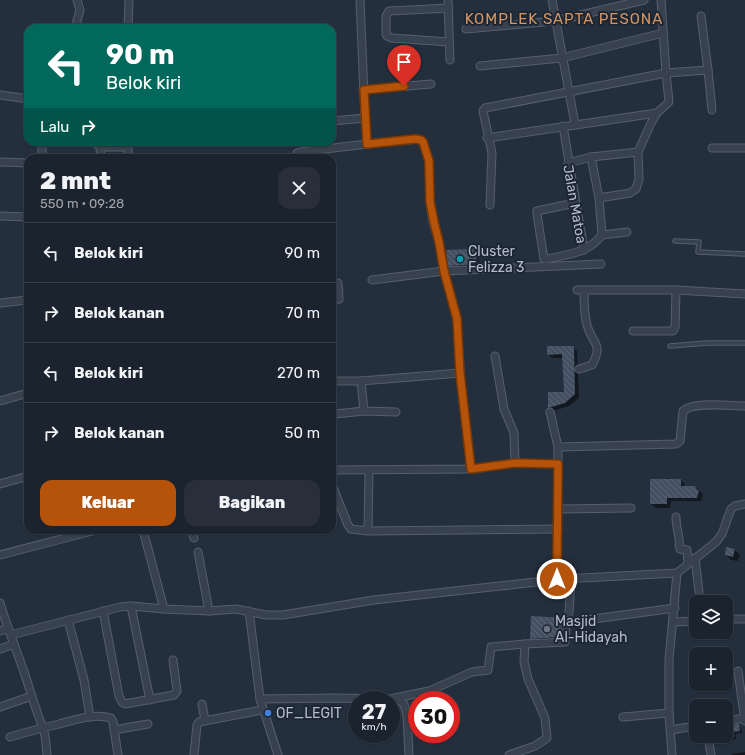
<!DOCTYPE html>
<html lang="id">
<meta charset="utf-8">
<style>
body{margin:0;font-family:Rubik,sans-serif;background:#282f3a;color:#f1f3f6;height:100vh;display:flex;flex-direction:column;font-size:15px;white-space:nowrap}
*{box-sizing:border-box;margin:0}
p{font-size:13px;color:#a0a4aa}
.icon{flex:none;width:22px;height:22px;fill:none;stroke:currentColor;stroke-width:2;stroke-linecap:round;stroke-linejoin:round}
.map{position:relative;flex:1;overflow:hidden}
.sheet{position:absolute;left:24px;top:154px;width:312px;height:380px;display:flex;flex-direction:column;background:#1b232e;border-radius:12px;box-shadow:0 1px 3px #0004,0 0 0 1px #39404a}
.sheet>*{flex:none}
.hud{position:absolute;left:24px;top:24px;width:312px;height:122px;border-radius:12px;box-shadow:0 1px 3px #0004,0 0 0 1px #39404a;background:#00695c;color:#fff;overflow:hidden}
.tools{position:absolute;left:689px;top:595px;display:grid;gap:8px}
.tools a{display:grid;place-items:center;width:44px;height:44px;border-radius:8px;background:#1b232e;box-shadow:0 1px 3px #0004,0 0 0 1px #39404a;font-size:20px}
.speed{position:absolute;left:348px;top:691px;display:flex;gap:8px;font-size:20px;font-weight:700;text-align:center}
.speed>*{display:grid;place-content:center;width:52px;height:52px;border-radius:50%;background:#1b232e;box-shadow:0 1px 3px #0004,0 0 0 1px #39404a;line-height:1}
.speed small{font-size:10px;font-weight:400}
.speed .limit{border:6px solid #d22;background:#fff;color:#111}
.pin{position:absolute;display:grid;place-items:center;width:34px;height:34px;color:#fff;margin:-41px -17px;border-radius:50% 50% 50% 0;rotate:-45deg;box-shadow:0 0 4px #0007}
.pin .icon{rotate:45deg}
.me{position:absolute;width:44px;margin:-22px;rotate:0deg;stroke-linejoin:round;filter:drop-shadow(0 0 3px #0008)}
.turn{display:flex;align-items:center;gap:14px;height:84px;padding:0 16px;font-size:18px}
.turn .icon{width:52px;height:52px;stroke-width:2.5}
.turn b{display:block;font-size:28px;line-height:34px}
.then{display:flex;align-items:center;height:38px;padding:0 16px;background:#0003;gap:8px;font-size:15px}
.round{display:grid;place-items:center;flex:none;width:42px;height:42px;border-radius:12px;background:#282f3a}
.head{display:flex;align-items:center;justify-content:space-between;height:68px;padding:0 16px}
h1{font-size:24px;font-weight:800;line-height:30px}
.cta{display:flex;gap:8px;margin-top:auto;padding:8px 16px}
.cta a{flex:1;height:46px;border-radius:12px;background:#b45309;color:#fff;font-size:16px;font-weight:800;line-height:46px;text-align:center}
.cta a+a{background:#282f3a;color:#f1f3f6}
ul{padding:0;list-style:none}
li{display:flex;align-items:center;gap:12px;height:60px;padding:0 16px;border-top:1px solid #39404a}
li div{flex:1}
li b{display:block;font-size:15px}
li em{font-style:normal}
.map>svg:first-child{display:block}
</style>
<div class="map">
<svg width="745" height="755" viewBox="0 0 745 755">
<defs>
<pattern id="building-back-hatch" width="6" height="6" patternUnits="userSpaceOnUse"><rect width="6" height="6" fill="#455162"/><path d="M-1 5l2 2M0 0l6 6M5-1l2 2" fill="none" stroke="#5d6877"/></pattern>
</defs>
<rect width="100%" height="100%" fill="#242f3e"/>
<!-- shadow -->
<g fill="#0007">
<path d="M 474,250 L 477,252 L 480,267 L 452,268 L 449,265 Z"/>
<path d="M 573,347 L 577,351 L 579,398 L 569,406 L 553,411 L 549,407 L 565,392 L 564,358 L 552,358 L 548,354 Z"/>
<path d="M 681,480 L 685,484 L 685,487 L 695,487 L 703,494 L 701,501 L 671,501 L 670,508 L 655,508 L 651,504 Z"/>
<path d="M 734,549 L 740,555 L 738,561 L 731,560 L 726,555 Z"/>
<path d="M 563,619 L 567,623 L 564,641 L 535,642 L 531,638 Z"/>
<path d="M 738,725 L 741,728 L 742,733 L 735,734 L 736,739 L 731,740 L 729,738 Z"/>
<path d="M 745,752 L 745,755 L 732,755 L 732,754 Z"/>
</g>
<!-- building -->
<g fill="url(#building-back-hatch)">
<path d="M 475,249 L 478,264 L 448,266 L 446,250 Z"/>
<path d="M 547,346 L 574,346 L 575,394 L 565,403 L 548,408 L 548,392 L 564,392 L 562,354 L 547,355 Z"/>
<path d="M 650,479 L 681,479 L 681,486 L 695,486 L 697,490 L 699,490 L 697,498 L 667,498 L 667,504 L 650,504 Z"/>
<path d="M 726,547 L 735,549 L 733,557 L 725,555 Z"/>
<path d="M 531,616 L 564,618 L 561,624 L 560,637 L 530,639 Z"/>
<path d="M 739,724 L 740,731 L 733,732 L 734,737 L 728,738 L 726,726 Z"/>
</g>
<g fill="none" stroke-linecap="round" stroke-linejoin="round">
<defs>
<g id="service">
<path d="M 675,241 L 699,242 L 698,252 L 745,254"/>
<path d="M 670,346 L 707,343 L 745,343"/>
</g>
<g id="minor">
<path d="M 360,0 L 365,118 L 367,144 L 418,139 L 423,142 L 429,161 L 430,202 L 433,222 L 439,242 L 444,271 L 457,319 L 460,373 L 471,469"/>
<path d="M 448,0 L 450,60"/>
<path d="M 552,0 L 575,124"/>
<path d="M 449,8 L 389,11 L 386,16 L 386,34 L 387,36 L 392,38 L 449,42"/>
<path d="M 701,16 L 708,70 L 712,110"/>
<path d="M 75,28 L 80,10 L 77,0"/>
<path d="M 128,28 L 129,0"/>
<path d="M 466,29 L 555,21 L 644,0"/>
<path d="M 480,66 L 562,58 L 663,33"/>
<path d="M 363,90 L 431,84"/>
<path d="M 0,95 L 28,99"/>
<path d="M 332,121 L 365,118"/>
<path d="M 563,126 L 584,250"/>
<path d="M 487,138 L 657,113"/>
<path d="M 42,142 L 42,158"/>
<path d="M 94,142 L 100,147 L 127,147"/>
<path d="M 127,142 L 129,157"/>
<path d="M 100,147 L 101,158"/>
<path d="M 712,148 L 745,148"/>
<path d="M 296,158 L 297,153 L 300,152 L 367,144"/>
<path d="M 0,162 L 28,163"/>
<path d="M 568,163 L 591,157 L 638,152"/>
<path d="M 599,198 L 630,193 L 636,189 L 639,179 L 638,152 L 651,123 L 657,113 L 669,102 L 666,73 L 661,0"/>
<path d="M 575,203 L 537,211 L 537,214 L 544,259 L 547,259 C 568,254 587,254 602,235 L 599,198 L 591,157"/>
<path d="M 490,205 L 492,153 L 483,111 L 485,108 L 666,73 L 708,70"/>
<path d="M 0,216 L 28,217"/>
<path d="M 602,235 L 627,232"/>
<path d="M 372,280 L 444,271 L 601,264"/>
<path d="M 577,290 L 676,290 L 745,294"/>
<path d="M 332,300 L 339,299 L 338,283"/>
<path d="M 0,303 L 28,300"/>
<path d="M 633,331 L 673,331 L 675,327 L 676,290"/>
<path d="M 495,356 L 504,409 L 514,433 L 515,463"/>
<path d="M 579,369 L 592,365 C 604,342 592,345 587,325 C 584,314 584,302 584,291"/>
<path d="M 332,381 L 361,381 L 460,373"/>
<path d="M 361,381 L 364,411"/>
<path d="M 0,401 L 28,393"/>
<path d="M 550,412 L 558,447 L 557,579"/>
<path d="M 335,414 L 364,411 L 396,412"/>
<path d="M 558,447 L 676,444 L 680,441 L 683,411 C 693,401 731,406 745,406"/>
<path d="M 332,470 L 471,469 L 515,463 L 558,464"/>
<path d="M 0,484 L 28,476"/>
<path d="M 332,485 L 348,525 L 351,529 L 368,531 L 558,529"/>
<path d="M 558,509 L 631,508"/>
<path d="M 676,517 C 676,527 678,530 679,539 C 680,543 678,545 680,549 L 687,550 L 688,564"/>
<path d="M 143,530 L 164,609"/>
<path d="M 191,530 L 194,538"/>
<path d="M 368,531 L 369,470"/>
<path d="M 198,552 L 209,611"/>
<path d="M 0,555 L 96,530"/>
<path d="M 695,558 L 699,592"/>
<path d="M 0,603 C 7,627 17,651 25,675 C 31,693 36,711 43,728 C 46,736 46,746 47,755"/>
<path d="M 131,606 L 150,700"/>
<path d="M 103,611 L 119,696 L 122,702 L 125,704 L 174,695 L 177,691 L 173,660"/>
<path d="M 249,611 L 260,699 L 278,755"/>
<path d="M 569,613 L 571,578"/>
<path d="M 726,619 L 745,619"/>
<path d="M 68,620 L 84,680 L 90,717"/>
<path d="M 674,622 L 696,621"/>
<path d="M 0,631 L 8,629"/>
<path d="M 11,635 L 120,607 L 131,606 L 164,609 L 209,611 L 236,609 L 266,615 L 283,615 L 374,600 L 563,579 L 677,573 L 716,542 L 722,534 L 731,509 L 735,506 L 745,504"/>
<path d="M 0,649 L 14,644"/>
<path d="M 738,671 L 745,721"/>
<path d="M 395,698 L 429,691 L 472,672 L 488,670 L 491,647 L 525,644 L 565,642 L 566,625 L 571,622 L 675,608"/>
<path d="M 260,699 L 335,698 L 397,699 L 404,704 L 407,716 L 409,755"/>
<path d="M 202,704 L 205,720"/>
<path d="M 0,707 L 32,696"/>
<path d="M 623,717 L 669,713"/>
<path d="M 726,721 L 745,718"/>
<path d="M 114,730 L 148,724"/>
<path d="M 670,730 L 696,726"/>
<path d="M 708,736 L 711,755"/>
<path d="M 10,737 C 27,732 43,728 59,724 C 76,720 93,713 111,718 L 113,722 L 118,755"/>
<path d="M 194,755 L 197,725 L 199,722 L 262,710"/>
<path d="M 509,755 L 535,746 L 547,738 L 545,718 L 528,679 L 524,662 L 525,644"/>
<path d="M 672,755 L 669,713 L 669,660 L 677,573"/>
</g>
</defs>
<!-- service casing -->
<use href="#service" stroke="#565f6c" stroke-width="5.5"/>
<!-- minor casing -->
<use href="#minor" stroke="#565f6c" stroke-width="9"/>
<!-- service -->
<use href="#service" stroke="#38414e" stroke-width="3.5"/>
<!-- minor -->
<use href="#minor" stroke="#38414e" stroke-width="7"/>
</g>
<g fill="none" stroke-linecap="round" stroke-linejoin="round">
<defs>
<path id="route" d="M 404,86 L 364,90 L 367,144 L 415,139 L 421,140 L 423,142 L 429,161 L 430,202 L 434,222 L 439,242 L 444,271 L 457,319 L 460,373 L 471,469 L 516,463 L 558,464 L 557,579"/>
</defs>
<!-- route casing -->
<use href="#route" stroke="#753606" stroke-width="10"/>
<!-- route -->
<use href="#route" stroke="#b45309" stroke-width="7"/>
</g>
<!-- markers -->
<circle fill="#0f9aa8" stroke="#1d2633" stroke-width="1.5" cx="460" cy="259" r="4"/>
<circle fill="#6b7280" stroke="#1d2633" stroke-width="1.5" cx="547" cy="629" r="4"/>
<circle fill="#3f7fe0" stroke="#1d2633" stroke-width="1.5" cx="268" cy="713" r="4"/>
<g text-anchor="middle" stroke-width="4" stroke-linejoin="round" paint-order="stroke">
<!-- street labels -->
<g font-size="14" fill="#b4bcc9" stroke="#1d2633">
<text transform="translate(575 204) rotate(80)" y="5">Jalan Matoa</text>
</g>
<!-- poi labels -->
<g font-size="14" fill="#b4bcc9" stroke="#1d2633" text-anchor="start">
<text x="468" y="256">Cluster<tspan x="468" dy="16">Felizza 3</tspan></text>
<text x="555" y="626">Masjid<tspan x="555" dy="16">Al-Hidayah</tspan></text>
<text x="276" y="718">OF_LEGIT</text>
</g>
<!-- neighbourhood labels -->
<g font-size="15" letter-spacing="1" fill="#d59563" stroke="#1d2633">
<text x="564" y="24">KOMPLEK SAPTA PESONA</text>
</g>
</g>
</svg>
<div class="tools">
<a><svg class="icon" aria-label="layers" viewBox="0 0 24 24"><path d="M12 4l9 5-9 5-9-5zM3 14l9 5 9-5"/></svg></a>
<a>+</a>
<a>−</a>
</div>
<div class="speed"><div>27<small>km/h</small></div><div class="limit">30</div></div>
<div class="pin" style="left:404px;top:86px;background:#d93025"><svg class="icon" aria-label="arrive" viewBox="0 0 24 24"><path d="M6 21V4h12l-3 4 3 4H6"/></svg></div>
<svg class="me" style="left:557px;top:579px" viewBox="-20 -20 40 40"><circle r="17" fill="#b45309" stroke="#fff" stroke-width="3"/><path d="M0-11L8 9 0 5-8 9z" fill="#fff"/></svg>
<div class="hud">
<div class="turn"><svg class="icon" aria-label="left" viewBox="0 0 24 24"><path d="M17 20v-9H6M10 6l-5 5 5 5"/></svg><div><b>90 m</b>Belok kiri</div></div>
<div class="then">Lalu<svg class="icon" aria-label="right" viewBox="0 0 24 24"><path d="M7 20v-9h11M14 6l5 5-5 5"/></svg></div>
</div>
<section class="sheet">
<div class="head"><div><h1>2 mnt</h1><p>550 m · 09:28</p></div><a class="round"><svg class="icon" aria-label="close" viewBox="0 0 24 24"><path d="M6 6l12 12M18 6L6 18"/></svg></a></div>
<ul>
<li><svg class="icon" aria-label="left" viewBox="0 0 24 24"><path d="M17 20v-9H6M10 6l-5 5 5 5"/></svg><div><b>Belok kiri</b></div><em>90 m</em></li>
<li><svg class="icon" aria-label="right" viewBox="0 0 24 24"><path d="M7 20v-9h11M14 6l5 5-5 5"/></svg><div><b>Belok kanan</b></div><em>70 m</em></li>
<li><svg class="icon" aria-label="left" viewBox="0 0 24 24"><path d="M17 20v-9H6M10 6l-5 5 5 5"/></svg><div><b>Belok kiri</b></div><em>270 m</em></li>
<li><svg class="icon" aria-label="right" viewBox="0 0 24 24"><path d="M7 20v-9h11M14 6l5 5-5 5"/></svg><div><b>Belok kanan</b></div><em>50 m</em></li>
</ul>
<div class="cta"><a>Keluar</a><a>Bagikan</a></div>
</section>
</div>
